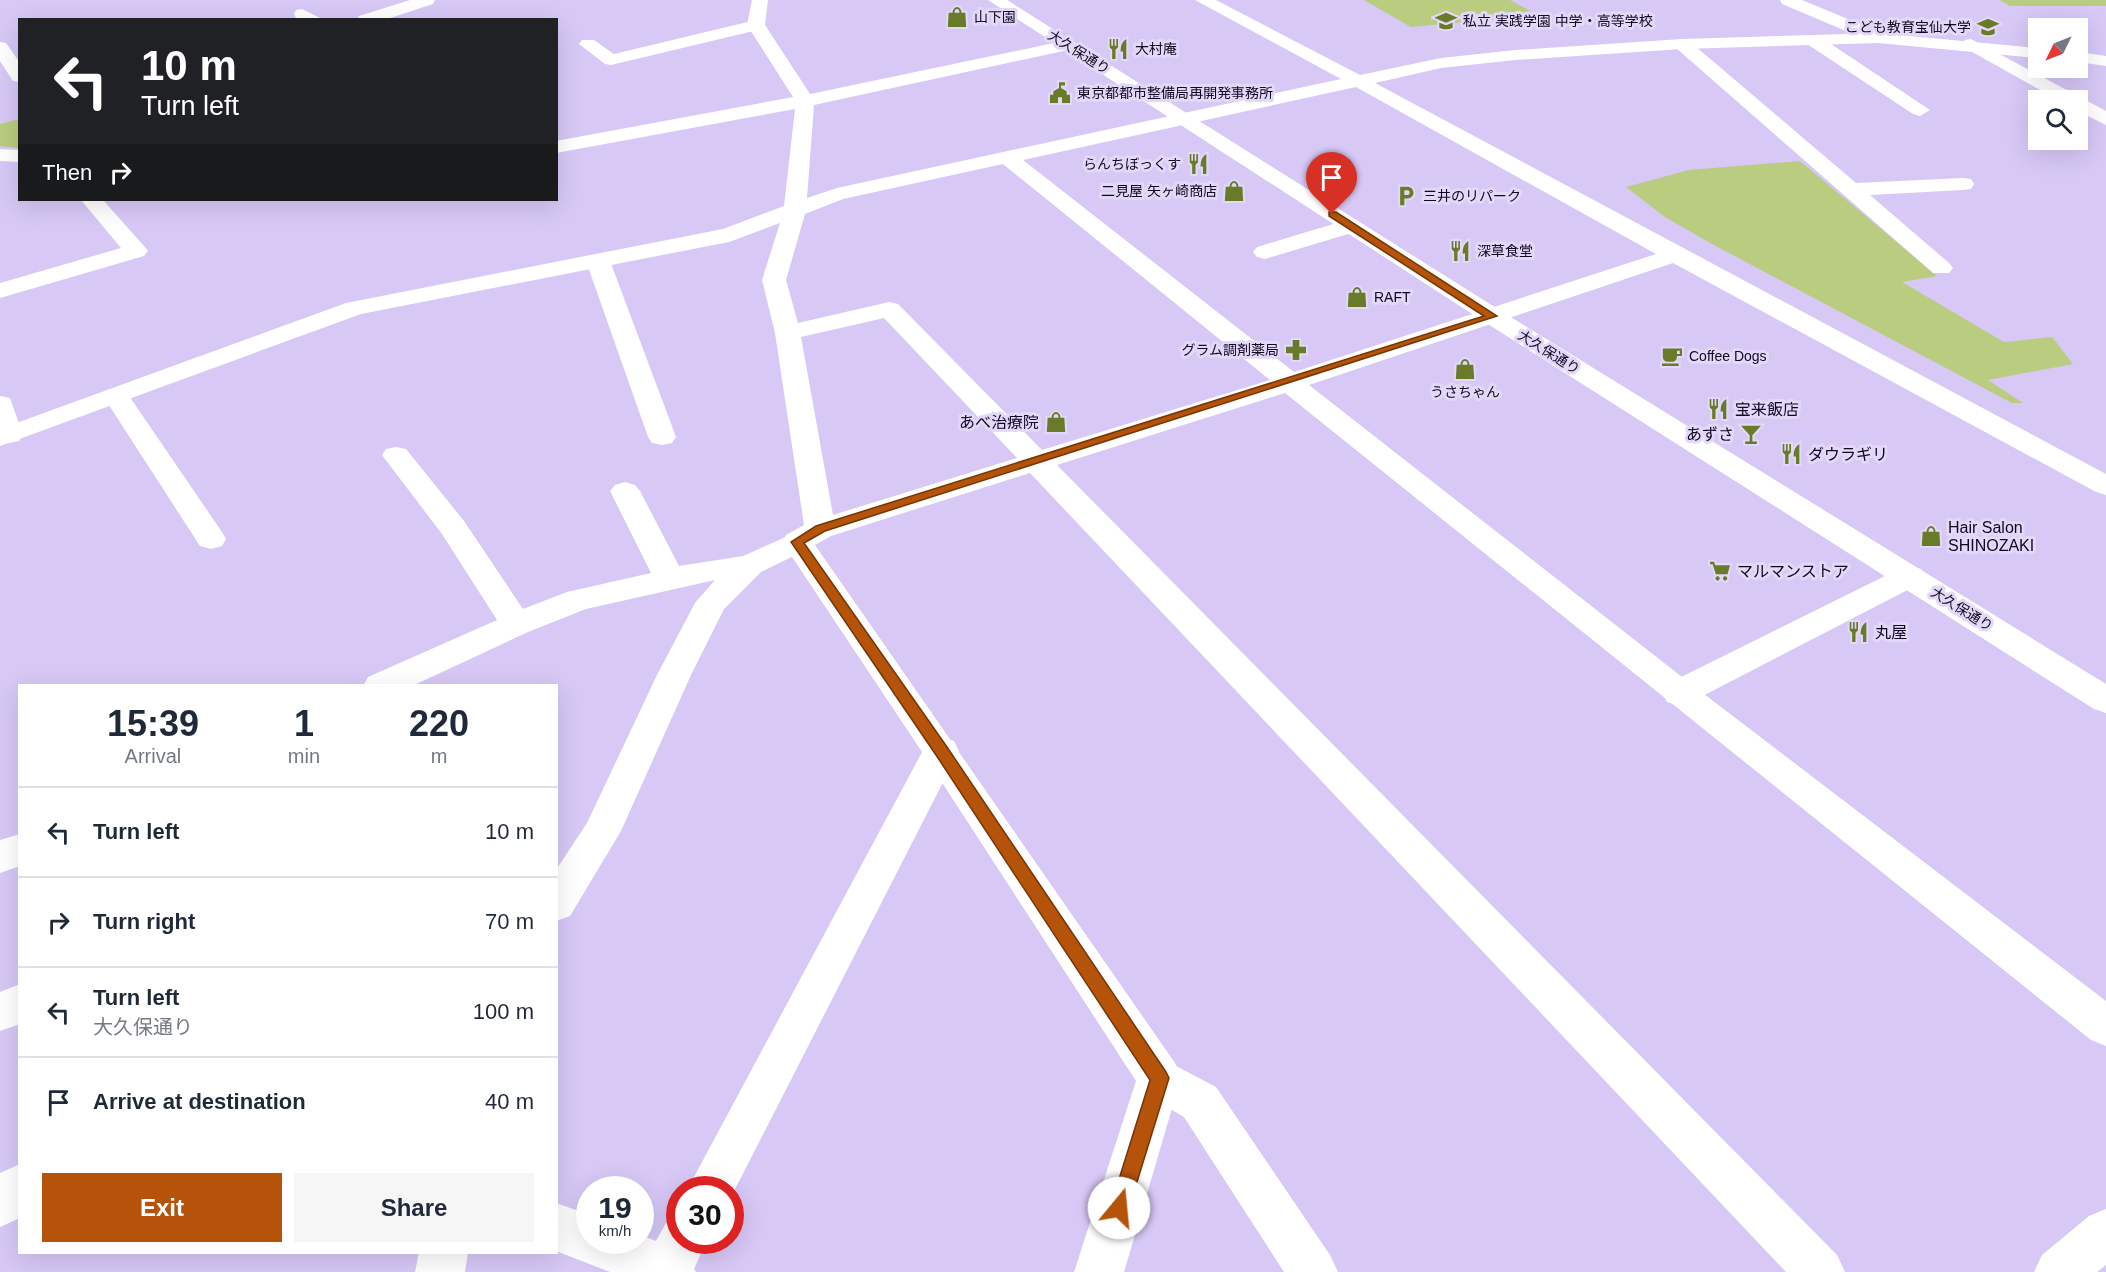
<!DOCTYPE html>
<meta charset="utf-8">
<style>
body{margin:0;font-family:Helvetica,"Noto Sans JP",sans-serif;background:#f6f6f7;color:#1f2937;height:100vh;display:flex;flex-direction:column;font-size:22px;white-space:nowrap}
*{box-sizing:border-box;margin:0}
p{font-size:20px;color:#747a83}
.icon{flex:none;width:33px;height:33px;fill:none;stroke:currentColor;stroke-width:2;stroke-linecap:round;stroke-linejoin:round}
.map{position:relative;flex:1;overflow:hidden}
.side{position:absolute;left:18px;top:684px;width:540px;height:570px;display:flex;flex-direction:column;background:#fff;border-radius:0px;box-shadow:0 6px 24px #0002}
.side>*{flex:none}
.top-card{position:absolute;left:18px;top:18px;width:540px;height:183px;border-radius:0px;box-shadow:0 6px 24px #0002;background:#202124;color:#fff;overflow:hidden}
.needle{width:39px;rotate:227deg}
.controls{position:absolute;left:2028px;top:18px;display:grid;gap:12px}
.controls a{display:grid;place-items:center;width:60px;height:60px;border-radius:0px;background:#fff;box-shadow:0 6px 24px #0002;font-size:30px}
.speed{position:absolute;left:576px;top:1176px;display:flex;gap:12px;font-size:30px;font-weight:700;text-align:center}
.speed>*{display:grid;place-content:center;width:78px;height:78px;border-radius:50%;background:#fff;box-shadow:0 6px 24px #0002;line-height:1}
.speed small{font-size:15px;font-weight:400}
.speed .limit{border:9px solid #d22;background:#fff;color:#111}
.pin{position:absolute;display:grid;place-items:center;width:51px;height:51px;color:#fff;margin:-62px -26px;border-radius:50% 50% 50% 0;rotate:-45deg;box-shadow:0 0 6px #0007}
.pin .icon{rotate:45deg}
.me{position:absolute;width:66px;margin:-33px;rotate:17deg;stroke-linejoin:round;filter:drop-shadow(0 0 4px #0008)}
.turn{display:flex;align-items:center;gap:21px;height:126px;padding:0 24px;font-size:27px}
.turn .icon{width:78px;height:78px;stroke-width:2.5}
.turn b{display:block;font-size:42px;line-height:51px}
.then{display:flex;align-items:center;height:57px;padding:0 24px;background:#0003;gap:12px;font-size:22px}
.eta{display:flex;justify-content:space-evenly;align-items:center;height:102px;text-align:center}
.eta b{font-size:36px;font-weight:800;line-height:42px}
.button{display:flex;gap:12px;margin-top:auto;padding:12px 24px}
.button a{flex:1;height:69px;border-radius:0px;background:#b45309;color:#fff;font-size:24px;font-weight:800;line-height:69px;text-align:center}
.button a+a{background:#f6f6f7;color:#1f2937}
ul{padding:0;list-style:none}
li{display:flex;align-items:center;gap:18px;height:90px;padding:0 24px;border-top:2px solid #e0e1e3}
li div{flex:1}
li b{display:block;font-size:22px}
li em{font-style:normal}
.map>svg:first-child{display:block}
</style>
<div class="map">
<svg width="2106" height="1272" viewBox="0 0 2106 1272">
<rect width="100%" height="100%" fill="#d7c8f6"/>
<!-- green -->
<g fill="#b9cc7f">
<path d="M 1364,0 L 1510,0 L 1538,15 L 1411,27 Z"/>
<path d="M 2000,0 L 2106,0 L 2106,6 L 2010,6 Z"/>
<path d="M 19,119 L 19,148 L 0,146 L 0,124 Z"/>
<path d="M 1800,161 L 1937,276 L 1902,282 L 2004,342 L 2052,337 L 2073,364 L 1988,380 L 2023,403 L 2012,403 L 1712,244 L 1665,217 L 1626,187 L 1689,170 Z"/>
</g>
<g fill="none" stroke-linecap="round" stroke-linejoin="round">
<!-- service -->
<g fill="#fff" fill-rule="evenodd">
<path d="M 1780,0 L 1802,0 L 1884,34 L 1887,38 L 1878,43 L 1872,42 L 1782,4 Z"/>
<path d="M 756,20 L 762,21 L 765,25 L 762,29 L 611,65 L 605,64 L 579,44 L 582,40 L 594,40 L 614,54 Z"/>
<path d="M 1813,35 L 1819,36 L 1930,110 L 1920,116 L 1913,114 L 1807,44 L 1804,40 Z"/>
<path d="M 1682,39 L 1688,40 L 1856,183 L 1963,178 L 1971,179 L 1974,184 L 1971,189 L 1963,190 L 1870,195 L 1949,263 L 1953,268 L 1949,273 L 1933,273 L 1676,48 L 1673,44 L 1676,40 Z"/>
<path d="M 1971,39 L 2106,111 L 2106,125 L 2078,111 L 2078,100 L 2058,100 L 1965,48 L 1962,44 L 1965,40 Z"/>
<path d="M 0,149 L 20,150 L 20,162 L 0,161 Z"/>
<path d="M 81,200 L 103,200 L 144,246 L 148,251 L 144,256 L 0,298 L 0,283 L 121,248 Z"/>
<path d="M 598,254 L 606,256 L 610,261 L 676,437 L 672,443 L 662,445 L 652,443 L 648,437 L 586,261 L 590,256 Z"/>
<path d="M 116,388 L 125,390 L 222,532 L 226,539 L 222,546 L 211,549 L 200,546 L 103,396 L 107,390 Z"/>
<path d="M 0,396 L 10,398 L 23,435 L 19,441 L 9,443 L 0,441 Z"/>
<path d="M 396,447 L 406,449 L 464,521 L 523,609 L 567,592 L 651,573 L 610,491 L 615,485 L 625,482 L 635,485 L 640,491 L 679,566 L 743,556 L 797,532 L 808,535 L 812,542 L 808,549 L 761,572 L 724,609 L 691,675 L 621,831 L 570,916 L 556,921 L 556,870 L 587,823 L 657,675 L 695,603 L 715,580 L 586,609 L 528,632 L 412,686 L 363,686 L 368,677 L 497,620 L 442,534 L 382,455 L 386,449 Z"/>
<path d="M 941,737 L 954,741 L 959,751 L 730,1199 L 730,1190 L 687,1190 L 928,741 Z"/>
<path d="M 20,834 L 20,866 L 0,873 L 0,840 Z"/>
<path d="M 20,984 L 20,1024 L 0,1031 L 0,992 Z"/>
<path d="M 1159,1057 L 1216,1087 L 1330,1255 L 1338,1272 L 1284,1272 L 1184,1117 L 1143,1093 L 1137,1078 L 1143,1063 Z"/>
<path d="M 20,1164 L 20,1218 L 0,1227 L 0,1173 Z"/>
<path d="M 556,1203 L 590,1215 L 590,1240 L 640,1240 L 640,1235 L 656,1241 L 666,1223 L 680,1217 L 680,1240 L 707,1240 L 694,1269 L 696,1272 L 610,1272 L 556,1251 Z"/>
<path d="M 419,1252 L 468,1252 L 465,1272 L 415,1272 Z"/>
</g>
<!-- pedestrian -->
<path fill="#fff" fill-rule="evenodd" d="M 1910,566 L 1921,569 L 1926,576 L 1921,583 L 1691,702 L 1679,706 L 1667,702 L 1662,693 L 1667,684 L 1899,569 Z"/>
<!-- minor -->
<g fill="#fff" fill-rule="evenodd">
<path d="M 410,0 L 435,0 L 433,4 L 384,20 L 357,20 L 359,16 Z"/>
<path d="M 752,0 L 768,0 L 765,25 L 810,94 L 1068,40 L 1077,45 L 1068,50 L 814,105 L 807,198 L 837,188 L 1341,79 L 1195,0 L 1216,0 L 1360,75 L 1441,58 L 1515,50 L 1682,39 L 1878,33 L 2038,48 L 2038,58 L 1878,43 L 1682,49 L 1515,60 L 1441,68 L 1375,83 L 2106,474 L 2106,495 L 2096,492 L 1673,263 L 1309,385 L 1691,684 L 2106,1001 L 2106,1046 L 2091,1040 L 1285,393 L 1057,465 L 1837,1255 L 1845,1272 L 1786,1272 L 1030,473 L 831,536 L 815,545 L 1175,1063 L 1181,1078 L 1124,1272 L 1074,1272 L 1136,1081 L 928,761 L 782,542 L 786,535 L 804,525 L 775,333 L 762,280 L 780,223 L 729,242 L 361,314 L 0,446 L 0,429 L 346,303 L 723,229 L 784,206 L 795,109 L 556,153 L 556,141 L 793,97 L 747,25 ZM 1356,87 L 1656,254 L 1294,372 L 1023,160 ZM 1003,164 L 1270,380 L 1042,450 L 898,304 L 889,302 L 798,323 L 786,280 L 805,214 L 843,199 ZM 884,318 L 1017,458 L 833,515 L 801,337 Z"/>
<path d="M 302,9 L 324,20 L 296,18 L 294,14 L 296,10 Z"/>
<path d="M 0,42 L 6,43 L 20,63 L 20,82 L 13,81 L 0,61 Z"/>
<path d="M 2078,52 L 2106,56 L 2106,66 L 2078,62 Z"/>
<path d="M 1350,219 L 1358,221 L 1361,226 L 1358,231 L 1265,259 L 1257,257 L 1253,252 L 1257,247 Z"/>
<path d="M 2106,1209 L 2106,1265 L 2097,1272 L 2034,1272 L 2042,1255 L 2089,1216 Z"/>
</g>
<!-- secondary -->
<path fill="#fff" fill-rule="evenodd" d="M 988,0 L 1007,0 L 1501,311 L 2106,684 L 2106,713 L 2094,709 L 1483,321 Z"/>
</g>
<!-- route -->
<path fill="#b45309" stroke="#753606" stroke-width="1.5" d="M 1329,212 L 1336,212 L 1497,316 L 825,531 L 804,543 L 947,747 L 1166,1072 L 1169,1078 L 1129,1208 L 1126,1214 L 1119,1217 L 1112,1214 L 1110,1208 L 1150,1080 L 936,755 L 791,542 L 816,526 L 1484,316 L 1329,216 Z"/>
<!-- icons -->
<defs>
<symbol id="shop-bare" viewBox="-9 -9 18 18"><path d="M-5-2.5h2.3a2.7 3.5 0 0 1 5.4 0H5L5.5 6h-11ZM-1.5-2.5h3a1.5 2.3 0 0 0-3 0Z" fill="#697a28" stroke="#e2d8f7" stroke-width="2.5" paint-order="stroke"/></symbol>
<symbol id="school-bare" viewBox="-9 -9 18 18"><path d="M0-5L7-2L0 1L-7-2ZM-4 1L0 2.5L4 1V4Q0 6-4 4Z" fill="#697a28" stroke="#e2d8f7" stroke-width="2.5" paint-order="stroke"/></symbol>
<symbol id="university-bare" viewBox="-9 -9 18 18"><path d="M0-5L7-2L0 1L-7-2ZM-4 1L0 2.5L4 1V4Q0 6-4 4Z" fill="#697a28" stroke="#e2d8f7" stroke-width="2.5" paint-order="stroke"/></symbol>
<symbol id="restaurant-bare" viewBox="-9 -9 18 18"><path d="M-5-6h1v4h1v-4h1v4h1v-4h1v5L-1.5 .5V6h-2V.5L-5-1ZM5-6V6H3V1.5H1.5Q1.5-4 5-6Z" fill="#697a28" stroke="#e2d8f7" stroke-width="2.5" paint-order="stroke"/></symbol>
<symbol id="civic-bare" viewBox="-9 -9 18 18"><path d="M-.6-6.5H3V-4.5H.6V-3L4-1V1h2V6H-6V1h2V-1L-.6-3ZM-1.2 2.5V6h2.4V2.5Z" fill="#697a28" stroke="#e2d8f7" stroke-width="2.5" paint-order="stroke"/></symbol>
<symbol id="parking-bare" viewBox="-9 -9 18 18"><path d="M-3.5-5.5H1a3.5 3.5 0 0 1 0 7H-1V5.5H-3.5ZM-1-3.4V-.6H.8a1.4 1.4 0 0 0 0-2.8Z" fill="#697a28" stroke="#e2d8f7" stroke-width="2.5" paint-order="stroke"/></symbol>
<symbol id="pharmacy-bare" viewBox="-9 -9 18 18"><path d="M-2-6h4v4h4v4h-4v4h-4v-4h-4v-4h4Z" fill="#697a28" stroke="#e2d8f7" stroke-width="2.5" paint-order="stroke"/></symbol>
<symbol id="cafe-bare" viewBox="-9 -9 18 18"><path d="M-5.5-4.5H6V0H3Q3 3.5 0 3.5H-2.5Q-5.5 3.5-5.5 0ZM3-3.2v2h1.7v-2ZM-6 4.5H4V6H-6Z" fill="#697a28" stroke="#e2d8f7" stroke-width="2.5" paint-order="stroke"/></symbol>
<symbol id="bar-bare" viewBox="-9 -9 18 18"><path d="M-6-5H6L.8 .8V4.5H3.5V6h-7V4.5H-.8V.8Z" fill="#697a28" stroke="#e2d8f7" stroke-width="2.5" paint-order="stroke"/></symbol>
<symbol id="supermarket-bare" viewBox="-9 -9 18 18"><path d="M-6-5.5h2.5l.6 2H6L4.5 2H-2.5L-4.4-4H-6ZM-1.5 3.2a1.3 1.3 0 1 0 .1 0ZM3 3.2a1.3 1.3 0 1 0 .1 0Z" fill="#697a28" stroke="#e2d8f7" stroke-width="2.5" paint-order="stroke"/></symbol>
</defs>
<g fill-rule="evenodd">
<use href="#shop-bare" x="942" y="2" width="30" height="30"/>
<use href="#school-bare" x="1431" y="6" width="30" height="30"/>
<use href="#university-bare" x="1973" y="12" width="30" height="30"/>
<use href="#restaurant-bare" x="1103" y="34" width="30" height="30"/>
<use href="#civic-bare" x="1045" y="78" width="30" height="30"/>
<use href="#restaurant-bare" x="1183" y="149" width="30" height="30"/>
<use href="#shop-bare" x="1219" y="176" width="30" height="30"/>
<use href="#parking-bare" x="1391" y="181" width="30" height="30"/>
<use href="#restaurant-bare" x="1445" y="236" width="30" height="30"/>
<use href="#shop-bare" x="1342" y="282" width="30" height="30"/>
<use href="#pharmacy-bare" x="1281" y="335" width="30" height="30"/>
<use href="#cafe-bare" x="1657" y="341" width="30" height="30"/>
<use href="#shop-bare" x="1450" y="354" width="30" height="30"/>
<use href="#restaurant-bare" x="1703" y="394" width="30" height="30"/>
<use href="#shop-bare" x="1041" y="407" width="30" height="30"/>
<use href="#bar-bare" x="1736" y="419" width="30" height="30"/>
<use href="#restaurant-bare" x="1776" y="439" width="30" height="30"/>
<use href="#shop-bare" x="1916" y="521" width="30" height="30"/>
<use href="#supermarket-bare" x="1705" y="556" width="30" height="30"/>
<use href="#restaurant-bare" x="1843" y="617" width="30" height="30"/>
</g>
<g text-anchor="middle" stroke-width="6" stroke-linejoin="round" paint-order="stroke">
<!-- far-poi labels -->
<g font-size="14" fill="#130823" stroke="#e2d8f7" text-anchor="start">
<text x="974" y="22">山下園</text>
<text x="1463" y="26">私立 実践学園 中学・高等学校</text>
<text x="1971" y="32" text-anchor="end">こども教育宝仙大学</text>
<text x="1135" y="54">大村庵</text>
<text x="1077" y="98">東京都都市整備局再開発事務所</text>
<text x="1181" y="169" text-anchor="end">らんちぼっくす</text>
<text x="1217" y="196" text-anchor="end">二見屋 矢ヶ崎商店</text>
<text x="1423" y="201">三井のリパーク</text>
<text x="1477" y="256">深草食堂</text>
<text x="1374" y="302">RAFT</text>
<text x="1279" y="355" text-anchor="end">グラム調剤薬局</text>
<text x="1689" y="361">Coffee Dogs</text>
<text x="1465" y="397" text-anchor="middle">うさちゃん</text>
</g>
<!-- far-street labels -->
<g font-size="14" fill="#130823" stroke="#e2d8f7">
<text transform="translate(1079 52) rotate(32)" y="5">大久保通り</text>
<text transform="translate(1549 352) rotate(32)" y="5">大久保通り</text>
<text transform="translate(1962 609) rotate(32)" y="5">大久保通り</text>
</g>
<!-- poi labels -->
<g font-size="16" fill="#130823" stroke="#e2d8f7" text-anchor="start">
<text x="1735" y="415">宝来飯店</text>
<text x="1039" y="428" text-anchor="end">あべ治療院</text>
<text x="1734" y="440" text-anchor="end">あずさ</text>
<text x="1808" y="460">ダウラギリ</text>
<text x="1948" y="533">Hair Salon<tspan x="1948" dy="18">SHINOZAKI</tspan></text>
<text x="1737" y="577">マルマンストア</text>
<text x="1875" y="638">丸屋</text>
</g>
</g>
</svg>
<div class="controls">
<a><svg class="needle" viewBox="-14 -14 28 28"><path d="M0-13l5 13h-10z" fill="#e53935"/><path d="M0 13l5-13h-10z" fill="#747a83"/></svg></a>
<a><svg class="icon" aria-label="search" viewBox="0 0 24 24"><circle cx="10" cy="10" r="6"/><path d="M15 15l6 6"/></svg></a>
</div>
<div class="speed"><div>19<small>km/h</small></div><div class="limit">30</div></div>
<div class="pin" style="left:1332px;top:214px;background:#d93025"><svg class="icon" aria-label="arrive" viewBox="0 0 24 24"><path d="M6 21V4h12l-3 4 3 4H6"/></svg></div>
<svg class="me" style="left:1119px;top:1208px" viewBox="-20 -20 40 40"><circle r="19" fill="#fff"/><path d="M0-13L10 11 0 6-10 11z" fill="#b45309"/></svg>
<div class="top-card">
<div class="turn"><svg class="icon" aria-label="left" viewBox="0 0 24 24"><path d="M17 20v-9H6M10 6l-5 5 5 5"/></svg><div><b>10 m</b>Turn left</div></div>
<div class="then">Then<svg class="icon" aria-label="right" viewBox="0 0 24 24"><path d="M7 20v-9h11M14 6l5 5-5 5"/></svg></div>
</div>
<section class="side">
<div class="eta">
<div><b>15:39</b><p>Arrival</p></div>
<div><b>1</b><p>min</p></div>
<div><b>220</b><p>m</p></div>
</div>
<ul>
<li><svg class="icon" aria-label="left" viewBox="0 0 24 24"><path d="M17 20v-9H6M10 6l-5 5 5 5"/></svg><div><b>Turn left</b></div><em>10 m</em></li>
<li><svg class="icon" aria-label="right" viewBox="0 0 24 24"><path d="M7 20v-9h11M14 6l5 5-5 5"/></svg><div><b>Turn right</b></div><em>70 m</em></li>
<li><svg class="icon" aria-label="left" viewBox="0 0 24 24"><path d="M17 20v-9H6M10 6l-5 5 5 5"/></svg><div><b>Turn left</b><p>大久保通り</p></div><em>100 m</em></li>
<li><svg class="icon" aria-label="arrive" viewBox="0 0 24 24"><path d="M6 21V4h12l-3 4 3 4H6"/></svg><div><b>Arrive at destination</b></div><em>40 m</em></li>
</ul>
<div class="button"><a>Exit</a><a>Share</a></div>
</section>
</div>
